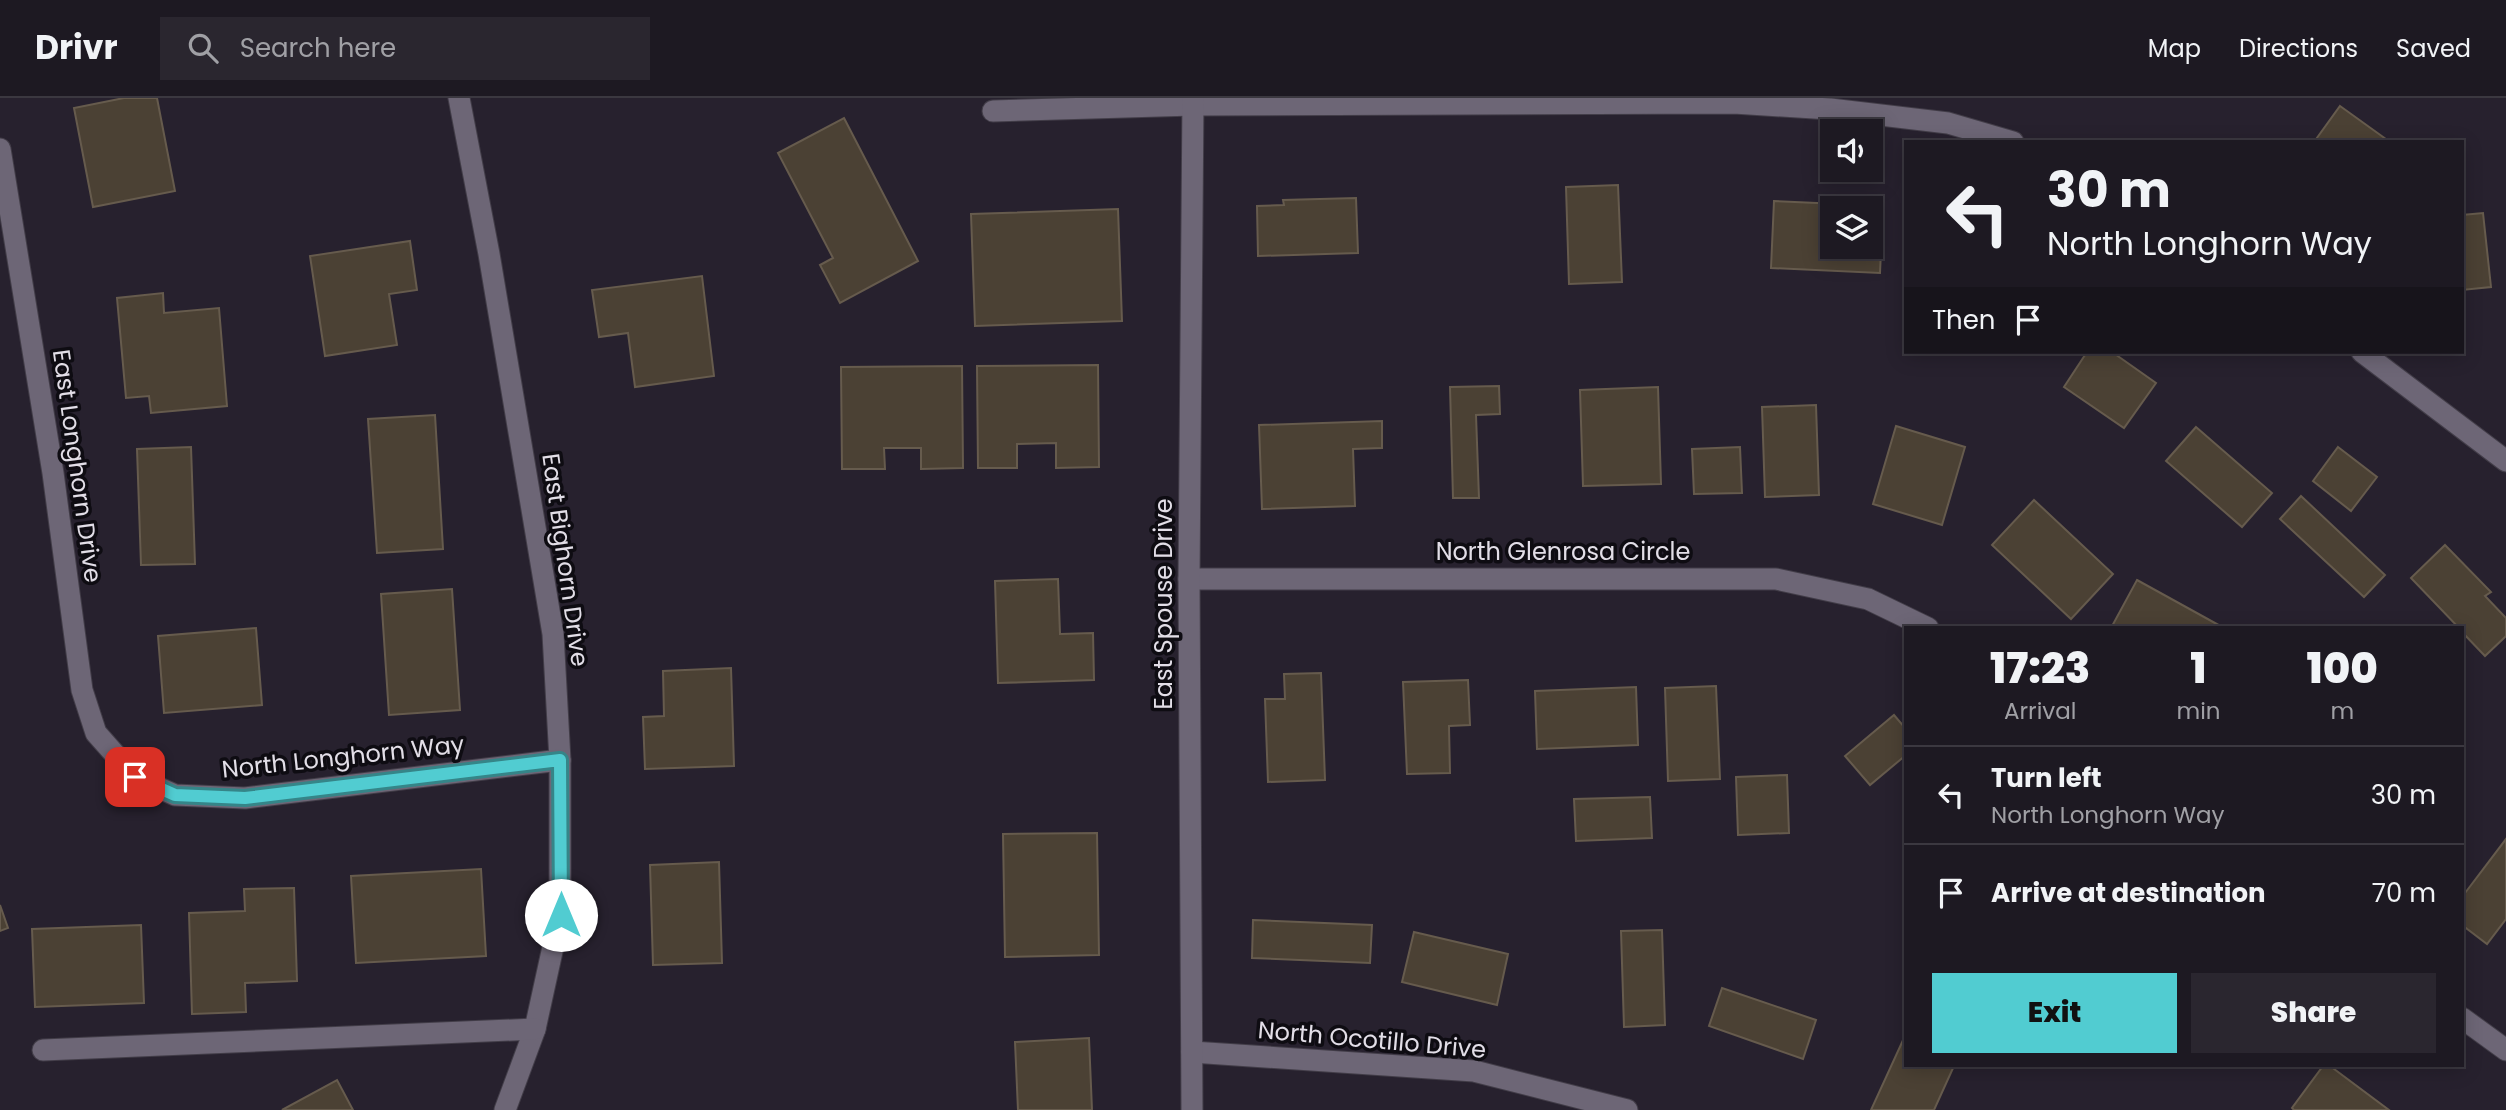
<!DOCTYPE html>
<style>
body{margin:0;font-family:Poppins,sans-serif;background:#2a262f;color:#f1f3f6;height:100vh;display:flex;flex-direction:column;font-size:26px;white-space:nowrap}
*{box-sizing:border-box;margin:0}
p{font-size:23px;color:#a0a0a5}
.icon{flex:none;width:38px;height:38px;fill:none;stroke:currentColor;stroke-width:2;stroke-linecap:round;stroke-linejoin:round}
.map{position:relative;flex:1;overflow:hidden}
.sheet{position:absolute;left:1904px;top:528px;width:560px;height:441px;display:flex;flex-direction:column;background:#1d1922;border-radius:0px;box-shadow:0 4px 18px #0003,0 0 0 2px #3b3840}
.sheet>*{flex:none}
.banner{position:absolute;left:1904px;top:42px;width:560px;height:214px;border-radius:0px;box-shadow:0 4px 18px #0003,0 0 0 2px #3b3840;background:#1d1922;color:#f1f3f6;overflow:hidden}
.controls{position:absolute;left:1820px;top:21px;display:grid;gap:14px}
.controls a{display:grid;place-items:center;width:63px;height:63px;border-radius:0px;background:#1d1922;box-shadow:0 4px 18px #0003,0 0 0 2px #3b3840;font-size:35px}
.pin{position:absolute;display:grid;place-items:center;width:60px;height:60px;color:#fff;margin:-30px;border-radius:14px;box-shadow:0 4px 10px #0006}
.me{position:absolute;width:77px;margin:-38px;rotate:0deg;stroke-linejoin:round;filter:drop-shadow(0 0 5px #0008)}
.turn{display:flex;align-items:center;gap:24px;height:147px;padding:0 28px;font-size:32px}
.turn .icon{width:91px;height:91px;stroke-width:2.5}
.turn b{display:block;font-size:49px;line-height:60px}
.then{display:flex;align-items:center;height:66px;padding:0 28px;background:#0003;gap:14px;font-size:26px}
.eta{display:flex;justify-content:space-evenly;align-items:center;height:119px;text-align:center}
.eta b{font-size:42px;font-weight:800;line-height:49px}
.primary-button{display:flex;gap:14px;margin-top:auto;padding:14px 28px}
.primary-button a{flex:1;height:80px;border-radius:0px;background:#51ccd1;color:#111;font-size:28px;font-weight:800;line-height:80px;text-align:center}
.primary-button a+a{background:#2a262f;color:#f1f3f6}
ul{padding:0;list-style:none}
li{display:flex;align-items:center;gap:21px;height:98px;padding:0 28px;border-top:2px solid #3b3840}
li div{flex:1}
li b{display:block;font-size:26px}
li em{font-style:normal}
header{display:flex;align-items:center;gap:42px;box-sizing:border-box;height:98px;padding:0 35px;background:#1d1922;border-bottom:2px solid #3b3840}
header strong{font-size:33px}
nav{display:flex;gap:38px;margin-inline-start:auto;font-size:24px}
.search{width:490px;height:63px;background:#2a262f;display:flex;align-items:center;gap:18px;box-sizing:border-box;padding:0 24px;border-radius:0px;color:#a0a0a5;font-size:26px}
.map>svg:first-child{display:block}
</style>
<header>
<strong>Drivr</strong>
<div class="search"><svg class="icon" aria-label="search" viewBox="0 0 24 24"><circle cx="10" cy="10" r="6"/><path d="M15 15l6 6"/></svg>Search here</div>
<nav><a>Map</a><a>Directions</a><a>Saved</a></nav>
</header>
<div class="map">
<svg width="2506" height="1012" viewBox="0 0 2506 1012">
<rect width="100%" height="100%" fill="#27212e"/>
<!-- building -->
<g fill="#4b4134" stroke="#665b4d" stroke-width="2" fill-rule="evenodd">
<path d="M 124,0 L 157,0 L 175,93 L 93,109 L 74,10 Z"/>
<path d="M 2340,8 L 2390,44 L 2314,44 Z"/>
<path d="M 844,20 L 918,163 L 840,205 L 820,167 L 833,160 L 778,55 Z"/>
<path d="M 1618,87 L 1622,184 L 1569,186 L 1566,89 Z"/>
<path d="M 1356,100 L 1358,155 L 1258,158 L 1257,108 L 1284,107 L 1283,102 Z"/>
<path d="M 1774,103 L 1883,108 L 1880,175 L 1771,170 ZM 1832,110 L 1871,110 L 1871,149 L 1832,149 Z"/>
<path d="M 1118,111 L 1122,223 L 975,228 L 971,116 Z"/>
<path d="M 2483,115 L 2491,189 L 2462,192 L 2462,117 Z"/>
<path d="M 410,143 L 417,192 L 389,196 L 397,247 L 325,258 L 310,158 Z"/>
<path d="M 702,178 L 714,278 L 635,289 L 628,235 L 599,239 L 592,192 Z"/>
<path d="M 163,195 L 164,215 L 219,210 L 227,308 L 151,315 L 149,298 L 126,300 L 117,200 Z"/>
<path d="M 2087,254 L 2112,254 L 2156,285 L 2124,330 L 2064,289 Z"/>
<path d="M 1098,267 L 1099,369 L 1056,370 L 1056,345 L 1017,346 L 1017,370 L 978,370 L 977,268 Z"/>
<path d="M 962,268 L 963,370 L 921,371 L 921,350 L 884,350 L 885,371 L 842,371 L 841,269 Z"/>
<path d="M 1499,288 L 1500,316 L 1476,317 L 1479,400 L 1453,400 L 1450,289 Z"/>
<path d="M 1658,289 L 1661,386 L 1583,388 L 1580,292 Z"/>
<path d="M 1816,307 L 1819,397 L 1765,399 L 1762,309 Z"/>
<path d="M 435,317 L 443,451 L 377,455 L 368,321 Z"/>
<path d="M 1382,323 L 1382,350 L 1353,351 L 1355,408 L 1262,411 L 1259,327 Z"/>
<path d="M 1896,328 L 1965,349 L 1942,427 L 1873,406 Z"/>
<path d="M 2196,329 L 2272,395 L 2242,429 L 2166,363 Z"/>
<path d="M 191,349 L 195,466 L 141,467 L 137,351 Z"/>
<path d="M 1740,349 L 1742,395 L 1694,396 L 1692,351 Z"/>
<path d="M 2338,349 L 2377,379 L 2351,413 L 2313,383 Z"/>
<path d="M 2301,398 L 2385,477 L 2364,499 L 2280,421 Z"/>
<path d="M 2034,402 L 2113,476 L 2071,521 L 1992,447 Z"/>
<path d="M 2445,447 L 2491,494 L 2485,498 L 2506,520 L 2506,538 L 2485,558 L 2462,534 L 2462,530 L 2459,530 L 2411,480 Z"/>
<path d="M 1058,481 L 1060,536 L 1093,535 L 1094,582 L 998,585 L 995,483 Z"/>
<path d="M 2137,482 L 2224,530 L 2111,530 Z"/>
<path d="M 452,491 L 460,612 L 389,617 L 381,496 Z"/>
<path d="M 256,530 L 262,607 L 164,615 L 158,538 Z"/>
<path d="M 731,570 L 734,668 L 645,671 L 643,619 L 664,618 L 663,573 Z"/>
<path d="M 1321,575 L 1325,682 L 1268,684 L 1265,601 L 1285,601 L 1284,576 Z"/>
<path d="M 1468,582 L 1470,627 L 1449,628 L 1450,675 L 1407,676 L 1403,584 Z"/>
<path d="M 1716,588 L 1720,681 L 1668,683 L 1665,590 Z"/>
<path d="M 1636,589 L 1638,647 L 1537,651 L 1535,593 Z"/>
<path d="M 1894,617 L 1906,631 L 1906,657 L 1870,687 L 1845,658 Z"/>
<path d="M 1787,677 L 1789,735 L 1738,737 L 1736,679 Z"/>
<path d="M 1650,699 L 1652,740 L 1576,743 L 1574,701 Z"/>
<path d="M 1097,735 L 1099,857 L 1005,859 L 1003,736 Z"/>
<path d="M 2506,741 L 2506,821 L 2487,846 L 2462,827 L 2462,799 Z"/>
<path d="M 719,764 L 722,865 L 653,867 L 650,767 Z"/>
<path d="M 481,771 L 486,858 L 356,865 L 351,778 Z"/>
<path d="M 294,790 L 297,883 L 245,885 L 246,914 L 192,916 L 189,815 L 245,813 L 244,791 Z"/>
<path d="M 0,807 L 8,830 L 0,833 Z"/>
<path d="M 1253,822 L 1372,827 L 1370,865 L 1252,860 Z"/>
<path d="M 141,827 L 144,905 L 35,909 L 32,831 Z"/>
<path d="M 1662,832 L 1665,927 L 1624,929 L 1621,833 Z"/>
<path d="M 1414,834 L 1508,856 L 1497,907 L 1402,884 Z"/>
<path d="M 1722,890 L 1816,922 L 1803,961 L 1709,928 Z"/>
<path d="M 1089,940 L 1092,1012 L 1018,1012 L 1015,944 Z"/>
<path d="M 1904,940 L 1906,968 L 1954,968 L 1934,1012 L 1871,1012 Z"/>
<path d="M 2323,968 L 2330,968 L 2389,1012 L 2294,1012 L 2292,1010 Z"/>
<path d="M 337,982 L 353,1012 L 282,1012 Z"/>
</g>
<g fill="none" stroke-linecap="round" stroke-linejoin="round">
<defs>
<g id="minor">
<path d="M 459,0 L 489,156 L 553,536 L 560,662 L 560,817 L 535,931 L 505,1012"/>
<path d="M 993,13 L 1193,7 L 1734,5 L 1830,11 L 1948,25 L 2013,44"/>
<path d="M 0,51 L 53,375 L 82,592 L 96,635 L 135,679 L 175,697 L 245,700 L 560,662"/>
<path d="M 2362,254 L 2506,363"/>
<path d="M 1189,481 L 1776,481 L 1868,501 L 1928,530"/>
<path d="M 2462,920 L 2506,952"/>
<path d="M 43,952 L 535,931"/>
<path d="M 1192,954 L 1474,973 L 1627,1012"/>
<path d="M 1192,1012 L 1189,481 L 1193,0"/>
</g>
</defs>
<!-- minor casing -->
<use href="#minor" stroke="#423d48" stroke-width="23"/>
<!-- minor -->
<use href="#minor" stroke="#6d6676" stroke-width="21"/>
</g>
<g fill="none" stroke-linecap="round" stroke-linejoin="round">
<defs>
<path id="route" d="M 135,679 L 175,697 L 245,700 L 560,662 L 561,817"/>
</defs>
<!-- route casing -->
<use href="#route" stroke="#358588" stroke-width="18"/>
<!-- route -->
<use href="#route" stroke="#51ccd1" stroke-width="12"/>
</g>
<g text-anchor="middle" stroke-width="7" stroke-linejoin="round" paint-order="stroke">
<!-- street labels -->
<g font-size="24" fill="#e2dee7" stroke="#0e0c12">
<text transform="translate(77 368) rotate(82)" y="8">East Longhorn Drive</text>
<text x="1563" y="462">North Glenrosa Circle</text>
<text transform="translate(565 462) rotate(82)" y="8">East Bighorn Drive</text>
<text transform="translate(1164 506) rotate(-90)" y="8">East Spouse Drive</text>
<text transform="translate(343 659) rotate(-6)" y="8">North Longhorn Way</text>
<text transform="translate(1372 942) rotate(5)" y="8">North Ocotillo Drive</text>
</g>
</g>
</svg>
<div class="controls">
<a><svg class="icon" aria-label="sound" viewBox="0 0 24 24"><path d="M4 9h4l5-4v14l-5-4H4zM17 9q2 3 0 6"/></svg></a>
<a><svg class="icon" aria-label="layers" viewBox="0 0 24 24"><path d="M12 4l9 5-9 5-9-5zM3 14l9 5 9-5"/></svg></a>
</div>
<div class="pin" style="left:135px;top:679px;background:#d93025"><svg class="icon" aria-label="arrive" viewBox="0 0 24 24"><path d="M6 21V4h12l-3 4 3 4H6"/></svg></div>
<svg class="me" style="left:561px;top:817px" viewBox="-20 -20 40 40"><circle r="19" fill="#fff"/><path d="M0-13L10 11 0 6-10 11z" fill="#51ccd1"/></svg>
<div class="banner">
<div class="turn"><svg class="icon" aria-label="left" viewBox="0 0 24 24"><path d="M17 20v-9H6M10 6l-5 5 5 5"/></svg><div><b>30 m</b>North Longhorn Way</div></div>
<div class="then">Then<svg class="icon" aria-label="arrive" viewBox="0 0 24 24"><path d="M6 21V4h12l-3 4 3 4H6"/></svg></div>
</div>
<section class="sheet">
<div class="eta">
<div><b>17:23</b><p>Arrival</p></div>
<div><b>1</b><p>min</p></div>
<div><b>100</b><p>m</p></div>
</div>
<ul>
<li><svg class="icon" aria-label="left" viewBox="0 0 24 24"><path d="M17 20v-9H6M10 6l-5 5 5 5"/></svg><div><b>Turn left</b><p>North Longhorn Way</p></div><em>30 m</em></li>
<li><svg class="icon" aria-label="arrive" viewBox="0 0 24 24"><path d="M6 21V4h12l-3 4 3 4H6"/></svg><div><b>Arrive at destination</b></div><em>70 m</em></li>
</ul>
<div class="primary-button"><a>Exit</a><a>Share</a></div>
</section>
</div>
